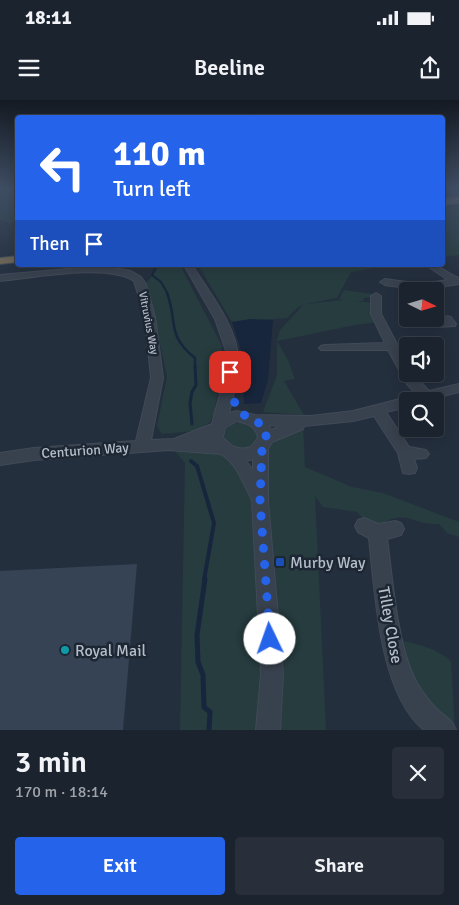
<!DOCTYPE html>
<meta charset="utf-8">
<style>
body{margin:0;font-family:Signika,sans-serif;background:#282f3a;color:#f1f3f6;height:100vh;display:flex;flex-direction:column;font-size:19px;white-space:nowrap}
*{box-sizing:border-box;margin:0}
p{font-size:16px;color:#a0a4aa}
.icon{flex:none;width:28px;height:28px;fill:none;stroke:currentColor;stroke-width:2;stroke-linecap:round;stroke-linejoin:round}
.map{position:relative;height:630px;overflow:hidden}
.details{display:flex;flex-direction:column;background:#1b232e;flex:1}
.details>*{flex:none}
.guide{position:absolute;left:15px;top:15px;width:430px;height:152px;border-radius:5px;box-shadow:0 2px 12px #0003,0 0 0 1px #39404a;background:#2563eb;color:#fff;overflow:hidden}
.needle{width:32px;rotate:95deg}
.buttons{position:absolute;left:399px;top:182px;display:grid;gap:10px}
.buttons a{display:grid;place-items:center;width:45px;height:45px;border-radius:5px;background:#1b232e;box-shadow:0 2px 12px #0003,0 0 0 1px #39404a;font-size:25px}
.pin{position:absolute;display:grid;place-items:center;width:42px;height:42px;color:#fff;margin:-21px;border-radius:10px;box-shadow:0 2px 8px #0006}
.me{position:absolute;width:55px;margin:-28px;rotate:357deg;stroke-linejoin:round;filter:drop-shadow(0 0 4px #0008)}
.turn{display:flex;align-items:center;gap:18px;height:105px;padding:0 15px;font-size:22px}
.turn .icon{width:65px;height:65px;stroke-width:2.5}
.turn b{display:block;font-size:35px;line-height:42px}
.then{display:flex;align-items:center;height:48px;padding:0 15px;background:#0003;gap:10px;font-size:19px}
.round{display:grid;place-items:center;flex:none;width:52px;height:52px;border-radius:5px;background:#282f3a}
.headline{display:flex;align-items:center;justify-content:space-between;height:85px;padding:0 15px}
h1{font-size:30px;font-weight:600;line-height:38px}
.cta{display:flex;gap:10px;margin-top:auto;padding:10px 15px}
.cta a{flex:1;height:58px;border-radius:5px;background:#2563eb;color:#fff;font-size:20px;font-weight:600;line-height:58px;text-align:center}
.cta a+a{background:#282f3a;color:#f1f3f6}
.status{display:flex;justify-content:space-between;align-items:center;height:35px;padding:0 25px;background:#1b232e;direction:ltr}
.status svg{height:14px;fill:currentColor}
header{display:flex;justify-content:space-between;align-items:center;height:65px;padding:0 15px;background:#1b232e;font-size:22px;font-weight:600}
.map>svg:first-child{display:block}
</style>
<div class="status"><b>18:11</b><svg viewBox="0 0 49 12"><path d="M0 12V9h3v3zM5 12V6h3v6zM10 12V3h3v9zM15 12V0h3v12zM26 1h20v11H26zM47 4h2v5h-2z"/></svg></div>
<header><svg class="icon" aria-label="menu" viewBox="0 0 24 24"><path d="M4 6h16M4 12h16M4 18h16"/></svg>Beeline<svg class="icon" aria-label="share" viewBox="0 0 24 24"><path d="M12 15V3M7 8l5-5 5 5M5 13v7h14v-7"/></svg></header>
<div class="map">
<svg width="459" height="630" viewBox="0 0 459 630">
<rect width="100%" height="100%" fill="#242f3e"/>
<!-- green -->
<g fill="#263c3f">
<path d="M 0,89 L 17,89 L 17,121 L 10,123 L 0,120 Z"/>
<path d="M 459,105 L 459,155 L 443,157 L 443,107 Z"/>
<path d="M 161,165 L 180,165 L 222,246 L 222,267 L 214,314 L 210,322 L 196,331 L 162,334 L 157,326 L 167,277 L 147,182 Z"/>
<path d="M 198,165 L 393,165 L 351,172 L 337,198 L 306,204 L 343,200 L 339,199 L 344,190 L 372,194 L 370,197 L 364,198 L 363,201 L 355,201 L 375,203 L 379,222 L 355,225 L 277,241 L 288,260 L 295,279 L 284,281 L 304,315 L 263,312 L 277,275 L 277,241 L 280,230 L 303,205 L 297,208 L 287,218 L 232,222 Z"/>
<path d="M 242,322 L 255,327 L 259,339 C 241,368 202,328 242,322 Z"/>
<path d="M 303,324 L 305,367 L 352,387 L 383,393 L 459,422 L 459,437 L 447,433 L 439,424 C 408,425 409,407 375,427 L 368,424 L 357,412 L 323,407 L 315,396 L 326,630 L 180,630 L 185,363 L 169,344 L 221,348 L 260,399 L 261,348 Z"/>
<path d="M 392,539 C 410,542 439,548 451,562 L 455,630 L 433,623 Z"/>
</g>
<!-- water -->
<path fill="#17263c" d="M 250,219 L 273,220 L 268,279 L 261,303 L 244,304 L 242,253 L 232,222 Z"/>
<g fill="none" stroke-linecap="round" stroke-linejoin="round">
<!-- stream-far4 -->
<path stroke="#17263c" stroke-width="2" d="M 157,165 L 152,175 L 161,182 L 168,194"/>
<!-- stream-far3 -->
<path stroke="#17263c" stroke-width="2.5" d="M 167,193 C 178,222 166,235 195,258 L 195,268"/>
<!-- stream-far2 -->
<path stroke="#17263c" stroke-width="3" d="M 192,324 L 190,303 L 192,292 L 196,285 L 195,266"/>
<!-- stream-far1 -->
<path stroke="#17263c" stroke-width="4" d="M 191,361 L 197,366 L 214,423 L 204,480"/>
<!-- stream -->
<path stroke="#17263c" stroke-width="5" d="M 205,479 L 197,535 L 198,562 L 203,575 L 204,607 L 210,612 L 209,630"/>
</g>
<!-- building -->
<path fill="#364354" d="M 137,464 L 123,630 L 0,630 L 0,471 Z"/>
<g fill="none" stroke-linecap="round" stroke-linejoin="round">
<defs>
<g id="minor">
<path d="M 184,165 L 192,165 C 208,191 238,228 238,259 C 239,278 233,296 229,313 L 237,311 L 255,315 L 311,316 L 353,311 L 408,297 L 414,301 L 408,301 L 408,307 L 386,312 L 409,347 L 426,350 L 429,354 L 426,358 L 414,359 L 417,368 L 415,373 L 409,374 L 403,373 L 398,353 L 374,316 L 353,321 L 304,326 L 303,329 L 272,342 L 268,349 L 268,401 L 283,574 L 280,630 L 256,630 L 261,574 L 252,400 C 244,385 236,362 221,354 L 169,350 L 34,360 L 0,365 L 0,353 L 34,348 L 136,341 L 151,278 L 145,217 L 134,181 C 106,163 34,178 0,181 L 0,175 L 101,166 L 131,171 L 141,177 L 146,184 L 155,217 L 163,278 L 151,340 L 174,339 L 212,324 L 224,278 L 226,251 L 215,219 ZM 237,321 C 249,324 256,326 258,338 L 251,347 C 238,351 230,346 223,337 L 225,328 ZM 269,325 L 281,326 L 271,330 ZM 253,359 L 253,370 L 246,361 Z"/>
<path d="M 426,165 C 440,165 447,173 459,178 L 459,184 L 421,190 L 385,185 L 380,182 L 385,179 L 421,184 L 448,180 Z"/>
<path d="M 376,193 L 381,196 L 381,214 L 408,265 L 408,274 L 413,274 L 429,291 L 459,284 L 459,292 L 424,301 L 414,301 L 412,298 L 416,294 L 407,284 L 388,250 L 321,250 L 319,248 L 321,246 L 325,245 L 385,243 L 371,214 L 371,196 Z"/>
<path d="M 447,216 L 451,217 L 456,224 L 455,226 L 438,227 L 437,225 L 438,223 L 444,222 L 442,219 Z"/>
<path d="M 364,418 L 378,424 L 395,421 L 401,423 L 404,429 L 401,435 L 387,439 C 393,481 397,547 417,583 C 423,593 430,603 439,611 C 446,617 452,620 456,630 L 424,630 C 379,594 375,492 369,438 L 358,432 L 355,426 L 358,420 Z"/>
</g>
<g id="highway">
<path d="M 459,97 L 459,103 L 442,105 L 442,99 Z"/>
<path d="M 18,156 L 18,162 L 0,164 L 0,158 Z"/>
</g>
</defs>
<!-- minor casing -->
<use href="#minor" stroke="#414a57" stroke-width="2"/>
<!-- highway casing -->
<use href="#highway" stroke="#434c59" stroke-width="2"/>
<!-- minor -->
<use href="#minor" fill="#38414e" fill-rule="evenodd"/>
<!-- highway -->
<use href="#highway" fill="#746855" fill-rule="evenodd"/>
</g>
<!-- sky -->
<linearGradient id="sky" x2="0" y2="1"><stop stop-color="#141a22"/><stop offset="0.5" stop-color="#3f4d63"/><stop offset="1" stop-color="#3f4d63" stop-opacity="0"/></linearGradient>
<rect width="459" height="178" fill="url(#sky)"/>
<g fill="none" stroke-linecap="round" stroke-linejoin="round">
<!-- route -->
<path stroke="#2563eb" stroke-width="9" stroke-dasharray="0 16.2" d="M 230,272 L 228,292 L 237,306 L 246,317 L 261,324 L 266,331 L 266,338 L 262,348 L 260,401 L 270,539"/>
</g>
<!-- markers -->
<rect fill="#1a4fb4" stroke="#1d2633" stroke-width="2" x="275" y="457" width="10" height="10" rx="2.5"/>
<circle fill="#0f9aa8" stroke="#1d2633" stroke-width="2" cx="65" cy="550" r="5"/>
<g text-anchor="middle" stroke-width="5" stroke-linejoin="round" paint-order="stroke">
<!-- far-street labels -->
<g font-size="11" fill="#b4bcc9" stroke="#1d2633">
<text transform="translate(149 223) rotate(79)" y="4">Vitruvius Way</text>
</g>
<!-- street labels -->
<g font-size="14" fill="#b4bcc9" stroke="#1d2633">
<text transform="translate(85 350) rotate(-4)" y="5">Centurion Way</text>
</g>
<!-- near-poi labels -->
<g font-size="16" fill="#b4bcc9" stroke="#1d2633" text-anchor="start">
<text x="290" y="468">Murby Way</text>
<text x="75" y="556">Royal Mail</text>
</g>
<!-- near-street labels -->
<g font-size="16" fill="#b4bcc9" stroke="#1d2633">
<text transform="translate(391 525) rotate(80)" y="6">Tilley Close</text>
</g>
</g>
</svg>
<div class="buttons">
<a><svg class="needle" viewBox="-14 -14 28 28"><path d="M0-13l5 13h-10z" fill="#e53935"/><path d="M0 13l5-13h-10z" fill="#a0a4aa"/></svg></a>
<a><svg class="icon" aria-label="sound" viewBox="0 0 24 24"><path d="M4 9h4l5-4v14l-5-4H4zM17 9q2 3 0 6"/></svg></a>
<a><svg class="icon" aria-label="search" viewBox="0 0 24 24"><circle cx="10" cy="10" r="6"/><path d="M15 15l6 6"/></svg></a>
</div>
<div class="pin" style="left:230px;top:272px;background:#d93025"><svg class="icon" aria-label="arrive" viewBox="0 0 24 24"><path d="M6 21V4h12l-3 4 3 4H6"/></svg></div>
<svg class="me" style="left:270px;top:539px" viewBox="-20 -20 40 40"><circle r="19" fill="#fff"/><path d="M0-13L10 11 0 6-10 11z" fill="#2563eb"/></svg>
<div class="guide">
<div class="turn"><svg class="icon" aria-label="left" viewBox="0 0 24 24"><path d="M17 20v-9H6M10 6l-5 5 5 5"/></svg><div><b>110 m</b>Turn left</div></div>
<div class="then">Then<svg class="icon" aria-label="arrive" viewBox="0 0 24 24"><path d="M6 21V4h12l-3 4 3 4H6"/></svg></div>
</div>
</div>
<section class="details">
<div class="headline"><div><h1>3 min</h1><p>170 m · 18:14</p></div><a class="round"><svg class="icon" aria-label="close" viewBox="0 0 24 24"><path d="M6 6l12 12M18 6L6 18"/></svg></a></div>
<div class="cta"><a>Exit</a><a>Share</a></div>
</section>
